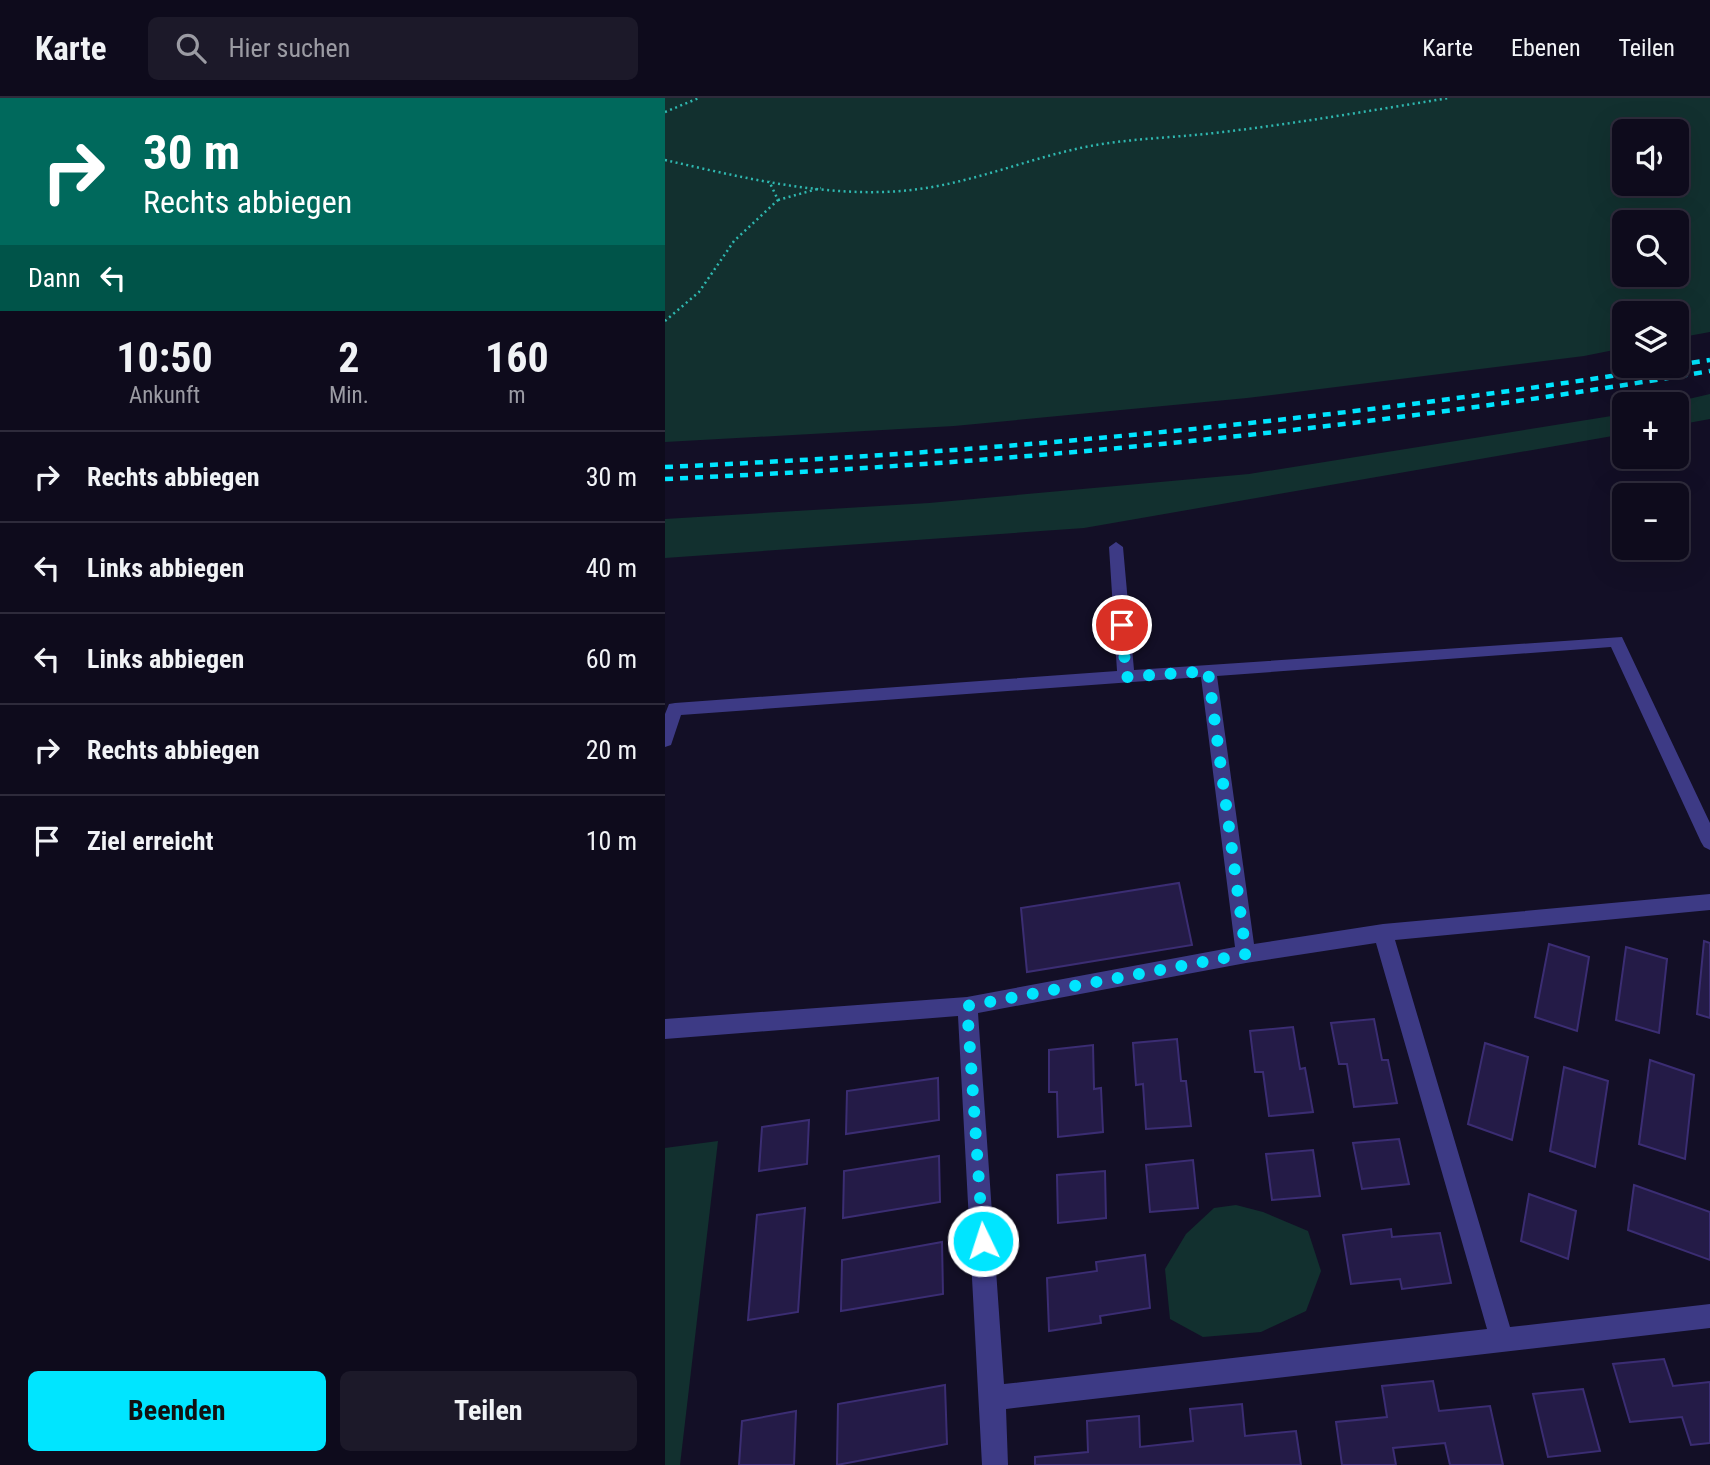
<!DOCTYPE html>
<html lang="de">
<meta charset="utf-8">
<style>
body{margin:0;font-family:"Roboto Condensed",sans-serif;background:#1c1929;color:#f1f3f6;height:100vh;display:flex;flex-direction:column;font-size:26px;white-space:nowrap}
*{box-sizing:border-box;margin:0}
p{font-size:23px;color:#9b9ba3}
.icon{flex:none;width:38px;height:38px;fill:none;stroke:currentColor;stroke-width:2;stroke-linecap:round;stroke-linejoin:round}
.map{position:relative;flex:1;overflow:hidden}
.drawer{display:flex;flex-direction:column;background:#0e0b1c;width:665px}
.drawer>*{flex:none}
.banner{background:#00695c;color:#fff;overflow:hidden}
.buttons{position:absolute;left:947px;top:21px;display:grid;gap:14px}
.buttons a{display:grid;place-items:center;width:77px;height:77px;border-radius:10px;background:#0e0b1c;box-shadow:0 7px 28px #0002,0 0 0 2px #2e2b3b;font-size:35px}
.pin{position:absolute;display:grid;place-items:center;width:60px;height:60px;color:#fff;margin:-30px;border:4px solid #fff;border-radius:50%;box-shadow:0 2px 7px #0007}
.me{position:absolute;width:77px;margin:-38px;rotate:356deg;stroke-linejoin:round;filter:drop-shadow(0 0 5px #0008)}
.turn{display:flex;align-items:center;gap:24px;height:147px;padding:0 28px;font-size:32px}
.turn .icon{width:91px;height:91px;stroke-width:2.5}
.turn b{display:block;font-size:49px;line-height:60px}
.then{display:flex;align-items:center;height:66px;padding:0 28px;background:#0003;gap:14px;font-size:26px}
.eta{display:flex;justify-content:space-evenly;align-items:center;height:119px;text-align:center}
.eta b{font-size:42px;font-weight:700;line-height:49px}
.button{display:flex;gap:14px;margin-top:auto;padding:14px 28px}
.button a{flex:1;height:80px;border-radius:10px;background:#00e5ff;color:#111;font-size:28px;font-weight:700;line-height:80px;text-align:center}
.button a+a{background:#1c1929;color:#f1f3f6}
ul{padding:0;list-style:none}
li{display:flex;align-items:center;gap:21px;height:91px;padding:0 28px;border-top:2px solid #2e2b3b}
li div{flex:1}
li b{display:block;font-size:26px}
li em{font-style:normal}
header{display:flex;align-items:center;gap:42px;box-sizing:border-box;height:98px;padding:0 35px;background:#0e0b1c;border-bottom:2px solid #2e2b3b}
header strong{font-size:33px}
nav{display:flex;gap:38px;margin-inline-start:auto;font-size:24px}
.search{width:490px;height:63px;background:#1c1929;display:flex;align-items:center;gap:18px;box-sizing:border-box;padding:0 24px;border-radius:10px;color:#9b9ba3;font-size:26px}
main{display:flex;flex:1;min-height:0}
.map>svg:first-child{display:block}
</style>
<header>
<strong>Karte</strong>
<div class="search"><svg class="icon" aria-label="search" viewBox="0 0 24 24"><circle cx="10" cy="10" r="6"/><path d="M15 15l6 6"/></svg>Hier suchen</div>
<nav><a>Karte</a><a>Ebenen</a><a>Teilen</a></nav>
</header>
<main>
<section class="drawer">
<div class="banner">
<div class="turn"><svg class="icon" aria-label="right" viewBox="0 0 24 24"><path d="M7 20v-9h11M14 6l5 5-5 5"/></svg><div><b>30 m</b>Rechts abbiegen</div></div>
<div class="then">Dann<svg class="icon" aria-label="left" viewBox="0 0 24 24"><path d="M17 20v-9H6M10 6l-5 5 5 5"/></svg></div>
</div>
<div class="eta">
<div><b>10:50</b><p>Ankunft</p></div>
<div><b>2</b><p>Min.</p></div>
<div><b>160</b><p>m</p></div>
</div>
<ul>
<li><svg class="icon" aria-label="right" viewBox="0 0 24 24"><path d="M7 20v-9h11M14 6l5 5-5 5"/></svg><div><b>Rechts abbiegen</b></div><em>30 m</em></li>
<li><svg class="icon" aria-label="left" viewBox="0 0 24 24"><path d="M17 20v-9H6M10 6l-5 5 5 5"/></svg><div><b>Links abbiegen</b></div><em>40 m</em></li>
<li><svg class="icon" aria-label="left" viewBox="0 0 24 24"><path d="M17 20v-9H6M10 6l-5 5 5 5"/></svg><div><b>Links abbiegen</b></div><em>60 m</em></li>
<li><svg class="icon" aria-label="right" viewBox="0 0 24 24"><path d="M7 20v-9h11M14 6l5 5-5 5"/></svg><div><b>Rechts abbiegen</b></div><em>20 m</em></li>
<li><svg class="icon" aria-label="arrive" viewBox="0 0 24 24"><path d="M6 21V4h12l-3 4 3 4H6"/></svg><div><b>Ziel erreicht</b></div><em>10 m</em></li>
</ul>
<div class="button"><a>Beenden</a><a>Teilen</a></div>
</section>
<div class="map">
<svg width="1045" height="1367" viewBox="0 0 1045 1367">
<rect width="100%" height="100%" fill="#130f26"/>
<!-- green -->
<g fill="#12302f" fill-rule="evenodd">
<path d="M 0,0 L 1045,0 L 1045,234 L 1012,240 L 1012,215 L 959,215 L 959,250 L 919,258 L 582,300 L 289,328 L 0,344 ZM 959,33 L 1012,33 L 1012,86 L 959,86 ZM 959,124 L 1012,124 L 1012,177 L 959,177 Z"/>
<path d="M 1045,296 L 1045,321 L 1012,327 L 1012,306 L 1002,306 Z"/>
<path d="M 959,316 L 959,336 L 419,430 L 0,460 L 0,421 L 264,405 L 584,376 Z"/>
<path d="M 53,1043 L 15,1367 L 0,1367 L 0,1050 Z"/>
<path d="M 571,1107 L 598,1114 L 643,1133 L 656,1173 L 641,1213 L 596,1234 L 538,1239 L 505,1221 L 500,1171 L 521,1136 L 549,1110 Z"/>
</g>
<!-- building -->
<g fill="#241b47" stroke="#3b2d73" stroke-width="2">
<path d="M 514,785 L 527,847 L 362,874 L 356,810 Z"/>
<path d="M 1039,843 L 1045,845 L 1045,920 L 1032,916 Z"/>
<path d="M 884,846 L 924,859 L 912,933 L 870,919 Z"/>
<path d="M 961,849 L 1002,861 L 994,935 L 951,922 Z"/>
<path d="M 709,921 L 717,962 L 723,962 L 732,1005 L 689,1009 L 682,966 L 674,966 L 666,925 Z"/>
<path d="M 628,929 L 635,971 L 640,970 L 648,1014 L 604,1018 L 598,974 L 590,974 L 585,933 Z"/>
<path d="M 512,941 L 516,983 L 521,983 L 526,1028 L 481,1031 L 478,986 L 471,987 L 468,945 Z"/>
<path d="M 820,945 L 863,959 L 847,1042 L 803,1026 Z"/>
<path d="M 428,947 L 429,991 L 436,990 L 438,1034 L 393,1039 L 392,994 L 384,994 L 384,952 Z"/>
<path d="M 985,962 L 1029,977 L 1020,1061 L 974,1046 Z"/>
<path d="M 899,969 L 943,983 L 930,1069 L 885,1053 Z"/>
<path d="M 273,980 L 274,1022 L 181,1036 L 182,993 Z"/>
<path d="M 144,1022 L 142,1066 L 94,1073 L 97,1029 Z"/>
<path d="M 734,1041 L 744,1086 L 697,1091 L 688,1045 Z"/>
<path d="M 648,1052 L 655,1098 L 607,1102 L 601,1056 Z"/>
<path d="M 274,1058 L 275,1104 L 178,1120 L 179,1073 Z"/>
<path d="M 528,1062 L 533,1110 L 485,1114 L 481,1067 Z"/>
<path d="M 440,1073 L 441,1120 L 393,1125 L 392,1077 Z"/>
<path d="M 969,1087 L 1045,1114 L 1045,1162 L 963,1132 Z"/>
<path d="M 864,1096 L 911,1113 L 903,1161 L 856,1143 Z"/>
<path d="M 140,1110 L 133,1214 L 83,1222 L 92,1117 Z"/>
<path d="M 726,1131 L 727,1139 L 775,1135 L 786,1185 L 737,1191 L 735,1181 L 686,1186 L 678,1137 Z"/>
<path d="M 277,1144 L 278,1196 L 176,1213 L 177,1162 Z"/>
<path d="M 480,1157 L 485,1210 L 435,1218 L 436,1225 L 384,1233 L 382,1180 L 432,1173 L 431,1164 Z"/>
<path d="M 999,1261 L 1008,1288 L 1045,1284 L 1045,1345 L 1026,1347 L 1017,1319 L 965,1324 L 948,1266 Z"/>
<path d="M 768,1283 L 774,1313 L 825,1308 L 838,1367 L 785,1367 L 780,1345 L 728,1350 L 731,1367 L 677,1367 L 671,1324 L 722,1319 L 717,1288 Z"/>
<path d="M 280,1287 L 282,1346 L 172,1367 L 173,1306 Z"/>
<path d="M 918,1291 L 935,1353 L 883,1359 L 868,1296 Z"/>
<path d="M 577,1306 L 580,1338 L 631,1333 L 636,1367 L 370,1367 L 370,1359 L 423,1354 L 422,1323 L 474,1318 L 475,1349 L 528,1343 L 525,1311 Z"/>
<path d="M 131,1313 L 129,1367 L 74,1367 L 77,1323 Z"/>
</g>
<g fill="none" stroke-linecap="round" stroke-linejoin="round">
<!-- path -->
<g stroke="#2fb8b0" stroke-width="2.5" stroke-dasharray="2 3.5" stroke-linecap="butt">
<path d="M 0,14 L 34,0"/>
<path d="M 0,62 C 79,80 165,101 246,92 C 312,85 372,56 437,46 C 477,40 518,39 558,34 C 634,25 709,12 784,0"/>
<path d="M 113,102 L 156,90"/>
<path d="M 0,223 L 34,194 L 69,143 L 113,102 L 104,83"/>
</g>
<!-- minor -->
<path fill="#3d3a85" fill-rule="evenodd" d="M 451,444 L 458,449 L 469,572 L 957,539 L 1045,725 L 1045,752 L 1039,749 L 1036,744 L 946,549 L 552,578 L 589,846 L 718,826 L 1045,796 L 1045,812 L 730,842 L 845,1229 L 1045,1206 L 1045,1230 L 341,1311 L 343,1367 L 317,1367 L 293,918 L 0,941 L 0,921 L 302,899 L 570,849 L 536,579 L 16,617 L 6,647 L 0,649 L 0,616 L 4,606 L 10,605 L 452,573 L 444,449 ZM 711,845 L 822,1231 L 339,1286 L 313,915 L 581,865 Z"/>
<!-- rail -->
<g stroke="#00e5ff" stroke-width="4.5" stroke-dasharray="8 7" stroke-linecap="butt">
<path d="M 1012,267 L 1045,262"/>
<path d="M 0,369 C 339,354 675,322 1010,268"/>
<path d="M 0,381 C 354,365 696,332 1045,273"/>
</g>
</g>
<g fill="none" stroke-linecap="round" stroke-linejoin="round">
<!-- route -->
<path stroke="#00e5ff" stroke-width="12" stroke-dasharray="0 21.6" d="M 318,1143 L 302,908 L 581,856 L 543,573 L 461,579 L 457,527"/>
</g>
</svg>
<div class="buttons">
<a><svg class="icon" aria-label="sound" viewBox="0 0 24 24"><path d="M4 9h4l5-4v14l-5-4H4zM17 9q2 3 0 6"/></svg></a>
<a><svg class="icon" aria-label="search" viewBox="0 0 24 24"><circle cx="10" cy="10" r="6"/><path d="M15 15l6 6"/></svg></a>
<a><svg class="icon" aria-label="layers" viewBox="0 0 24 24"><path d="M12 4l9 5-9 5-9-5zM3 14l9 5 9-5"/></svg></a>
<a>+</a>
<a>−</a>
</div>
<div class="pin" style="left:457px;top:527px;background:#d93025"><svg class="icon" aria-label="arrive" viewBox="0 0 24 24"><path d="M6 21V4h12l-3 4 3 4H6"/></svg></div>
<svg class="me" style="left:318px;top:1143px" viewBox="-20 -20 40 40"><circle r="17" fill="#00e5ff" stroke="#fff" stroke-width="3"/><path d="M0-11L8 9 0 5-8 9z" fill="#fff"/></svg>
</div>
</main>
